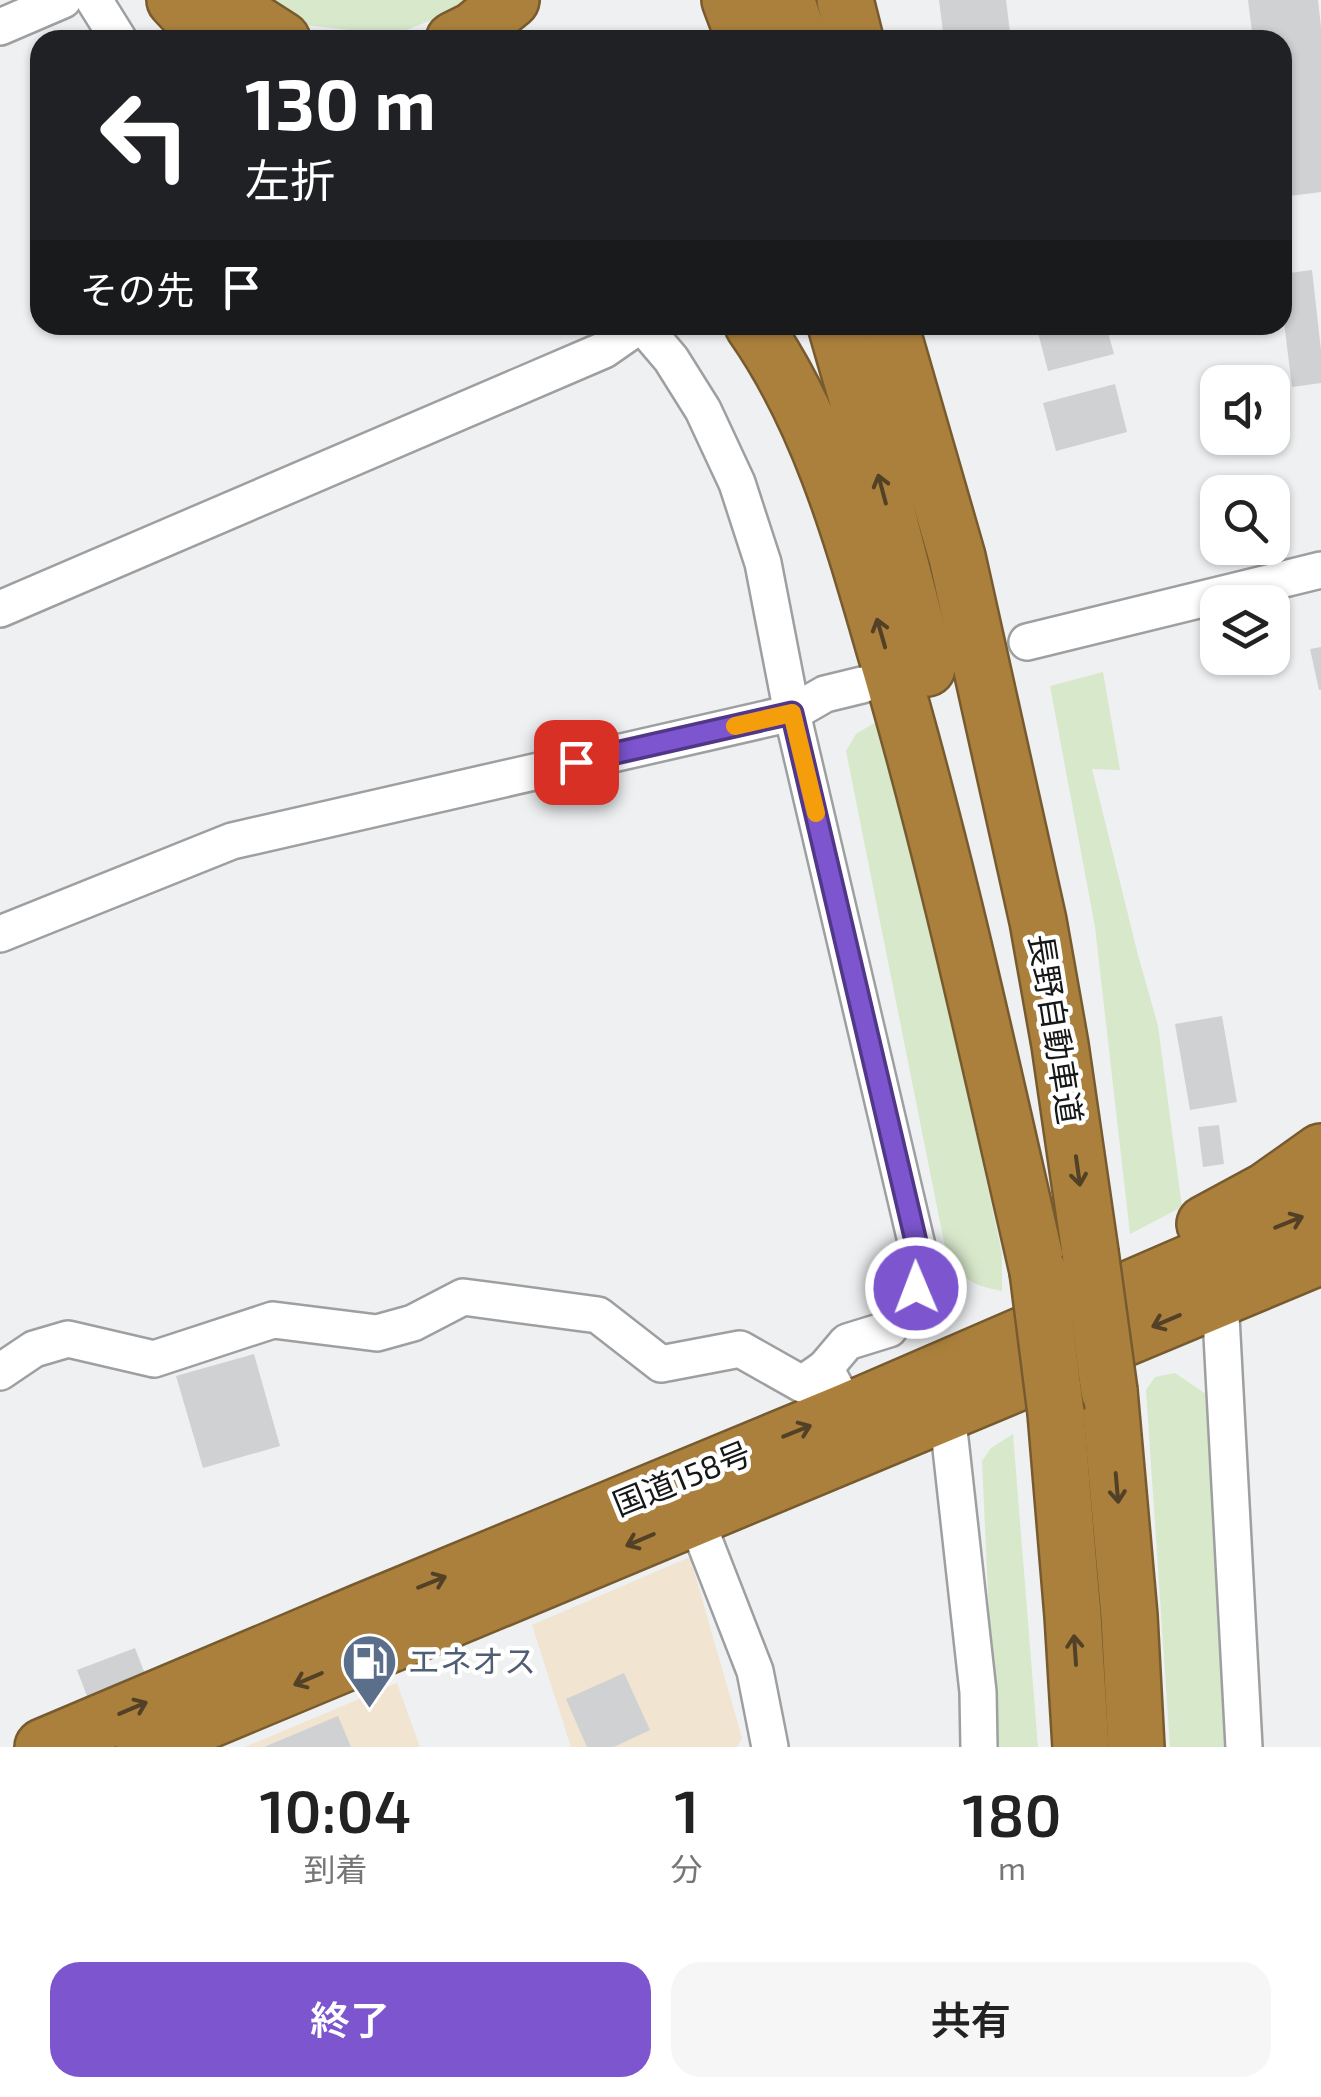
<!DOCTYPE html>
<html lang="ja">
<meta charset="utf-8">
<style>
body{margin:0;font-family:"Exo 2","Noto Sans JP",sans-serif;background:#f6f6f6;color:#222;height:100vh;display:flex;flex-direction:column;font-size:38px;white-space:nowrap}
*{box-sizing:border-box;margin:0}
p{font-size:32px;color:#767676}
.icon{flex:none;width:55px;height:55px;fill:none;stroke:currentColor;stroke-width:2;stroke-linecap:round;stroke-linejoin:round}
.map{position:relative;height:1747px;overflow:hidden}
.panel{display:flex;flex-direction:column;background:#fff;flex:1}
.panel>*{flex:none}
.guide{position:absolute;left:30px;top:30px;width:1262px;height:305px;border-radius:30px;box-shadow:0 2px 8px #0004;background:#202124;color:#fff;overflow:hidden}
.buttons{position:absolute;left:1200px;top:365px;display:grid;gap:20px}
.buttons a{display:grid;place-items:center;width:90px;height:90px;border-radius:20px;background:#fff;box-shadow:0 2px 8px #0004;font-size:50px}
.pin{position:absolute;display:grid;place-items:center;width:85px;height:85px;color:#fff;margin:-42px;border-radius:20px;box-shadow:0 5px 15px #0006}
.me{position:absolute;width:110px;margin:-55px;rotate:359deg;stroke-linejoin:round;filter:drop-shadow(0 0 8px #0008)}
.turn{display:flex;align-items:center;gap:35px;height:210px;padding:0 50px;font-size:45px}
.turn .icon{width:130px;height:130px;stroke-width:2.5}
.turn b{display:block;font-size:70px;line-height:85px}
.then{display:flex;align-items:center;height:95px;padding:0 50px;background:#0003;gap:20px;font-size:38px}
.eta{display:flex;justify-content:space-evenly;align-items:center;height:170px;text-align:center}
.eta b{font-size:60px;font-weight:600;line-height:70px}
.primary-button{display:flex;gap:20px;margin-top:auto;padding:20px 50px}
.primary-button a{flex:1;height:115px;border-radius:30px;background:#7c55cf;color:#fff;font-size:40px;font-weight:600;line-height:115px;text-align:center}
.primary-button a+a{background:#f6f6f6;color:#222}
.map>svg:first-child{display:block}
</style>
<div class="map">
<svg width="1321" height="1747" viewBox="0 0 1321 1747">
<rect width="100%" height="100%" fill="#eff0f2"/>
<!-- commercial -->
<g fill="#f1e4d0">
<path d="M 690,1557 L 742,1738 L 737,1747 L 571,1747 L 532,1625 Z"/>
<path d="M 397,1683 L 420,1747 L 245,1747 Z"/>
</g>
<!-- green -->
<g fill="#d8e8cb">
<path d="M 250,0 L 484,0 L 393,35 L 305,25 L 259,10 Z"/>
<path d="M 1103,672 L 1120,770 L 1092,769 L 1138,955 L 1158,1026 L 1182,1207 L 1130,1234 L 1095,927 L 1050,686 Z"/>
<path d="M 876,722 L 919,867 L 1002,1254 L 1002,1291 C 966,1284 963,1279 945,1247 L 846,751 L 856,734 Z"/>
<path d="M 1175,1373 L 1206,1394 L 1218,1463 L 1232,1747 L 1170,1747 L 1146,1390 L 1155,1377 Z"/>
<path d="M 1013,1434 L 1038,1747 L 995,1747 L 982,1461 L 991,1448 Z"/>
</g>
<!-- building -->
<g fill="#d0d1d3">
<path d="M 939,0 L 1006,0 L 1011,40 L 944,40 Z"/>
<path d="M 1248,0 L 1318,0 L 1321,27 L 1321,192 L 1282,197 L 1282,40 L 1253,40 Z"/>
<path d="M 1312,270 L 1321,350 L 1321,383 L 1292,387 L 1282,306 L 1282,274 Z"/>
<path d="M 1036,325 L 1106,325 L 1114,354 L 1048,371 Z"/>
<path d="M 1115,384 L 1127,432 L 1056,451 L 1043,403 Z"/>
<path d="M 1321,647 L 1321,690 L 1319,690 L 1310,649 Z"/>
<path d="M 1222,1016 L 1237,1102 L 1190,1110 L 1175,1024 Z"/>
<path d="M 1219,1125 L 1224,1164 L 1203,1167 L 1198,1127 Z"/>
<path d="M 254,1354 L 280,1446 L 203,1468 L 176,1376 Z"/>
<path d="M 135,1648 L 145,1674 L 87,1696 L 77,1670 Z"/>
<path d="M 624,1673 L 650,1730 L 614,1747 L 587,1747 L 566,1699 Z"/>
<path d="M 338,1716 L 351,1747 L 264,1747 Z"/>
</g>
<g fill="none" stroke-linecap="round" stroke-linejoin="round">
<defs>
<g id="street">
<path d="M 94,0 L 119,40"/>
<path d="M 0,27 L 63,0"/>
<path d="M 642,325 L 671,359 L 703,410 L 737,483 L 763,563 L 792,713 L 918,1250 L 916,1289 L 889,1329 L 847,1342 L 825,1368 L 848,1411"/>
<path d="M 0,609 L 604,350 L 640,325"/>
<path d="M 1027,642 L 1321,570"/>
<path d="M 0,934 L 232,841 L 792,713 L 825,694 L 862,685"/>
<path d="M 1220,1298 L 1244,1747"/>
<path d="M 0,1372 L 34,1349 L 68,1339 L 154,1359 L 273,1320 L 377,1333 L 413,1323 L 463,1297 L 598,1315 L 661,1364 L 740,1349 L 802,1384 L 825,1368"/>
<path d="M 947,1412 L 978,1692 L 979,1747"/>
<path d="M 695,1517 L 755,1671 L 770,1747"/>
</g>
<g id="highway">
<path d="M 175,0 L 212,40"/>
<path d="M 227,0 L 240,13 L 282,40"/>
<path d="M 730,0 L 745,40"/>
<path d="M 786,0 L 800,40"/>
<path d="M 845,0 L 855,40"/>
<path d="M 454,40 L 474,30 L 511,0"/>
<path d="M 753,325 C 820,420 852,536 884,646 C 945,852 990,1062 1038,1271"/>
<path d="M 836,325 L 863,419 L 927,668"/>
<path d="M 890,325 L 957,557 L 1038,921 L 1060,1045 L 1090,1252"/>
<path d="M 1205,1224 L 1266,1191 L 1321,1152"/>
<path d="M 1109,1391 L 1129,1616 L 1136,1747"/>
<path d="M 1056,1413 L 1073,1616 L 1081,1747"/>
<path d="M 43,1747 L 362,1612 L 848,1411 L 1213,1253 L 1321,1209"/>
<path d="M 144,1747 L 1321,1256"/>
</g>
</defs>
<!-- street casing -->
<use href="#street" stroke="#9e9fa1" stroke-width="40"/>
<!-- highway casing -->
<use href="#highway" stroke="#775b2f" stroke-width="60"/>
<!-- street -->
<use href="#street" stroke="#fff" stroke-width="35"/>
<!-- highway -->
<use href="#highway" stroke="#ab803c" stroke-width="55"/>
<defs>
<g id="highway-bridge">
<path d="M 1090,1252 L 1109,1391"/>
<path d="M 1038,1271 L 1056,1413"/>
</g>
</defs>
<!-- highway-bridge casing -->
<use href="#highway-bridge" stroke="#775b2f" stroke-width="60" stroke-linecap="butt"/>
<!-- highway-bridge -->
<use href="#highway-bridge" stroke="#ab803c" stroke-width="55"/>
</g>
<!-- one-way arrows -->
<defs><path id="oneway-shaft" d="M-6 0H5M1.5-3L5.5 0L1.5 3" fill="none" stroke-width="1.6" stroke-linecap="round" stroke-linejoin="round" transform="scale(2.5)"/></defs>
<g stroke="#524126">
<use href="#oneway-shaft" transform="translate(882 489) rotate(-105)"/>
<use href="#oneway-shaft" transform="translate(881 633) rotate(-106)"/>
<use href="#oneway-shaft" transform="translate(1078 1171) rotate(82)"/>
<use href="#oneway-shaft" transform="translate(1289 1222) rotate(-22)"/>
<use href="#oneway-shaft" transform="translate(1166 1321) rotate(157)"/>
<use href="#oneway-shaft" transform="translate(797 1431) rotate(-22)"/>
<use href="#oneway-shaft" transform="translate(1117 1488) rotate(85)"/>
<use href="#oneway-shaft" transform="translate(640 1540) rotate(157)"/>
<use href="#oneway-shaft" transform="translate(432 1582) rotate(-22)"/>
<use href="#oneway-shaft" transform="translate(1075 1650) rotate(-94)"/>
<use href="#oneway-shaft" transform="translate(308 1679) rotate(157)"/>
<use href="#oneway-shaft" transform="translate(133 1708) rotate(-23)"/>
</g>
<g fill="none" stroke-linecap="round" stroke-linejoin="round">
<defs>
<path id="route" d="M 576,762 L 792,713 L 918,1250 L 916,1288"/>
</defs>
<!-- route casing -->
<use href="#route" stroke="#513787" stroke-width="25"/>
<!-- route -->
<use href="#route" stroke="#7c55cf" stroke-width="18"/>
<!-- slow -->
<path stroke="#f59e0b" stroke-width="18" d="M 735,726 L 792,713 L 816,813"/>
</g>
<!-- icons -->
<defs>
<symbol id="fuel-pin" viewBox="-11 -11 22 30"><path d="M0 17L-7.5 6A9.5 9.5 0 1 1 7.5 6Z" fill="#5c6f8a" stroke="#fff"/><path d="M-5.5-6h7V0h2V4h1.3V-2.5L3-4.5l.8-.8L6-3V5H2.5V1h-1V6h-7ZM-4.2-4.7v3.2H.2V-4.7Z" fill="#fff"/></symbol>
</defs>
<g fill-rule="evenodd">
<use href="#fuel-pin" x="338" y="1630" width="63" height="86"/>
</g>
<g text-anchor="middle" stroke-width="9" stroke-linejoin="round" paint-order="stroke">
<!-- street labels -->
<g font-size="32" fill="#161717" stroke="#fff">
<text transform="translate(1055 1029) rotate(81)" y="11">長野自動車道</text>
<text transform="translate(682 1479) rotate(-22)" y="11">国道158号</text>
</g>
<!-- service labels -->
<g font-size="32" fill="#4e5e75" stroke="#fff" text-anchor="start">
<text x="408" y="1673">エネオス</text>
</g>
</g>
</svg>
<div class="buttons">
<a><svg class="icon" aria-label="sound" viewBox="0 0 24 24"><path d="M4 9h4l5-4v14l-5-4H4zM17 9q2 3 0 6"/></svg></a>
<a><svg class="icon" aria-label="search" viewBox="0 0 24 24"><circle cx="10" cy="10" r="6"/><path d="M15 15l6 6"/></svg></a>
<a><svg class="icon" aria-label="layers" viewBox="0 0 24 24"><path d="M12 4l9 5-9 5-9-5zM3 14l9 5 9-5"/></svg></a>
</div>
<div class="pin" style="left:576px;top:762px;background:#d93025"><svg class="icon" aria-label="arrive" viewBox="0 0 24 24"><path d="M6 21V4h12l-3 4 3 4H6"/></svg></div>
<svg class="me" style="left:916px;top:1288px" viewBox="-20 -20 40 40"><circle r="17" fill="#7c55cf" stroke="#fff" stroke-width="3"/><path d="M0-11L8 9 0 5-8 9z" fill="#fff"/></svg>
<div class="guide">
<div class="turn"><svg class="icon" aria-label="left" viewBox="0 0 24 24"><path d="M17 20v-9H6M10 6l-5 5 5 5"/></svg><div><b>130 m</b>左折</div></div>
<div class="then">その先<svg class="icon" aria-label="arrive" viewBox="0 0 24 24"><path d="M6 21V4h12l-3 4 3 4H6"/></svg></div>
</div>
</div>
<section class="panel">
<div class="eta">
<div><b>10:04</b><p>到着</p></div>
<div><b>1</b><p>分</p></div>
<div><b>180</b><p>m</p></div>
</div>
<div class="primary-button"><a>終了</a><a>共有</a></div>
</section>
